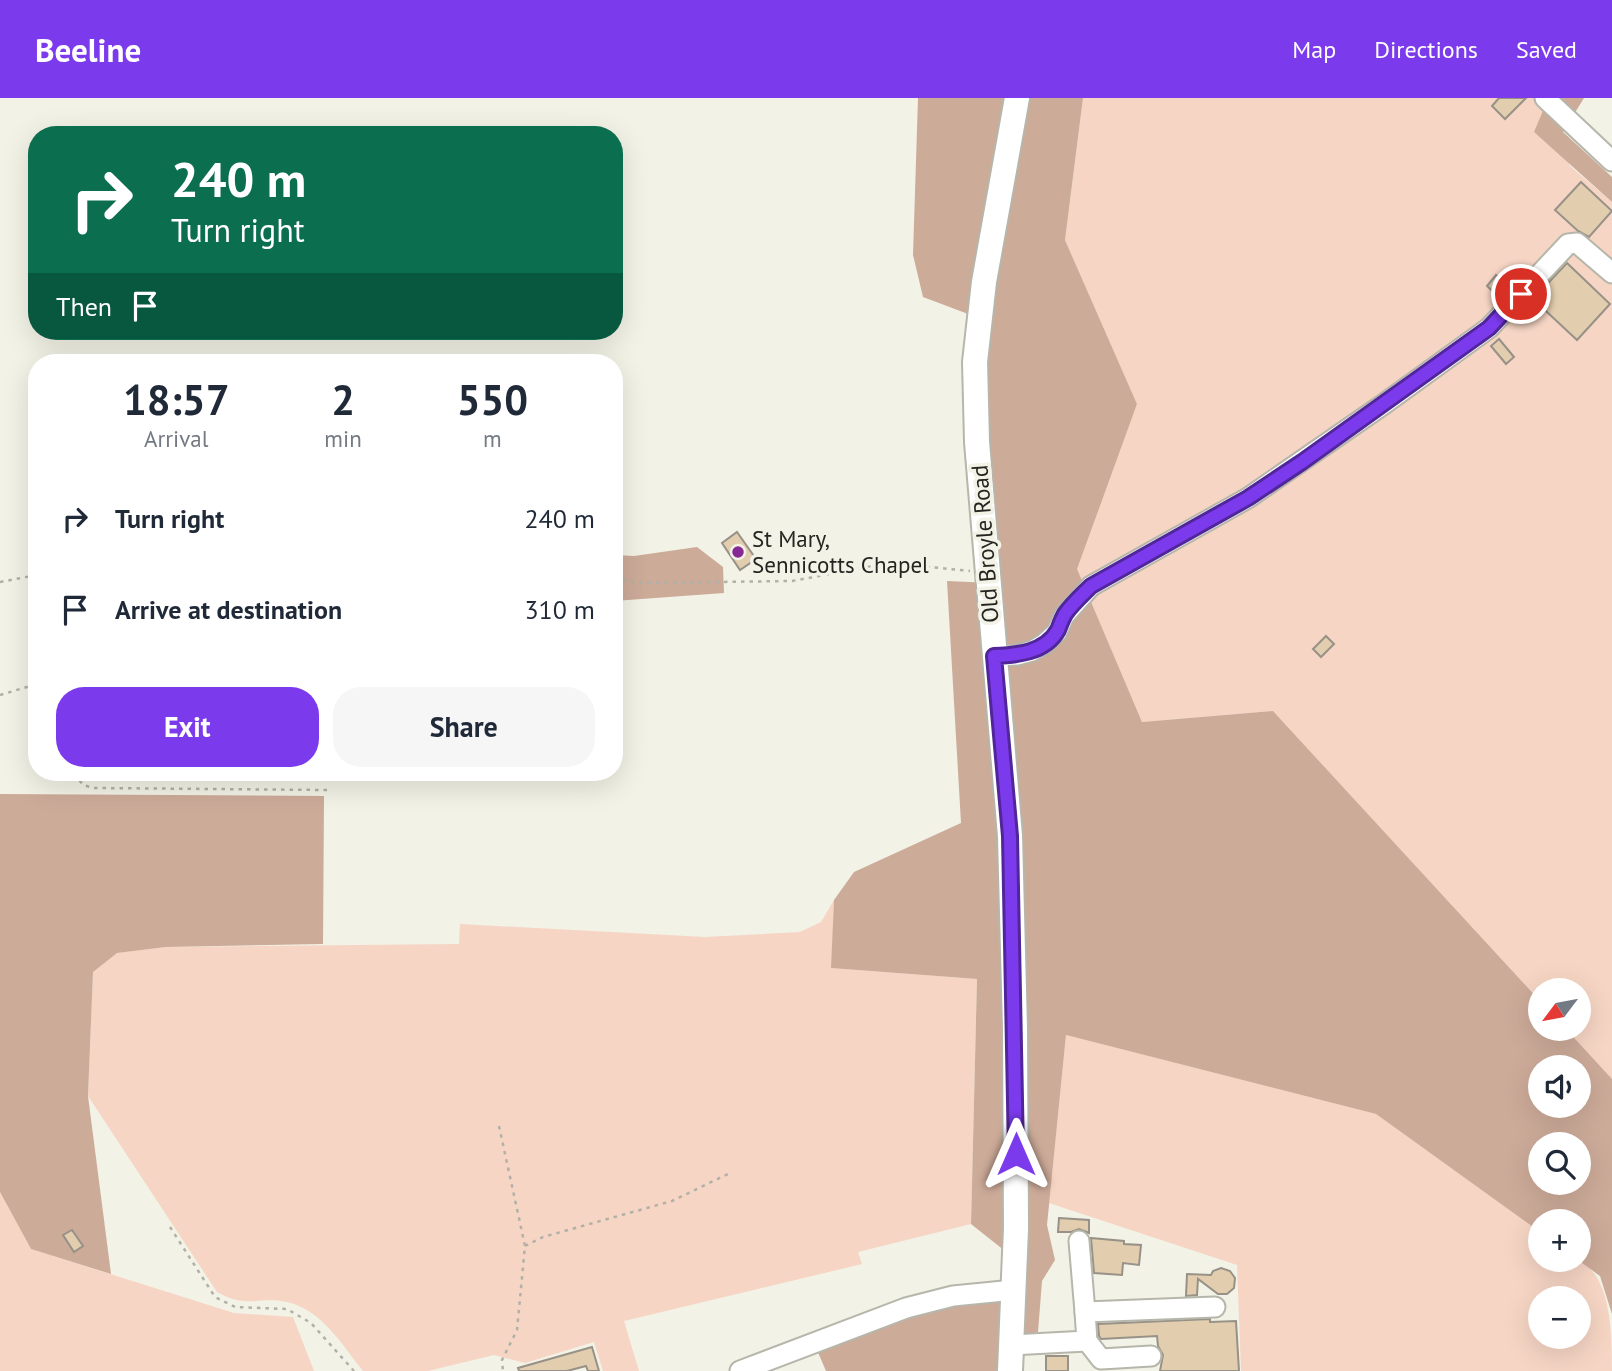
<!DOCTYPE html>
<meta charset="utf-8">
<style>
body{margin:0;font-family:"PT Sans",sans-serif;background:#f6f6f7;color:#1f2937;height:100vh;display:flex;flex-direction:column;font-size:26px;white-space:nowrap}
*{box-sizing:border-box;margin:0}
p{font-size:23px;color:#747a83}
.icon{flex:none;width:38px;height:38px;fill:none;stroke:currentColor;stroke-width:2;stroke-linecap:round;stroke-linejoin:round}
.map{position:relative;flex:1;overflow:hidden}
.details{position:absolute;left:28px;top:256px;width:595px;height:427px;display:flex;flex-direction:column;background:#fff;border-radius:28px;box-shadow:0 7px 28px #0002}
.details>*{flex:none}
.banner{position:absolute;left:28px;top:28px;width:595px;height:214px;border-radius:28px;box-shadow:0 7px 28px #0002;background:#0b6e4f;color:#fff;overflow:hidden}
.needle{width:46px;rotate:238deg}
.buttons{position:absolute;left:1528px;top:880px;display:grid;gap:14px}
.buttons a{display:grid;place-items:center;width:63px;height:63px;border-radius:50%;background:#fff;box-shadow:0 7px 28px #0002;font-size:35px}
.pin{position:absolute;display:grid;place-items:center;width:60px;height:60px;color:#fff;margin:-30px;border:4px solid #fff;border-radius:50%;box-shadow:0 2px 7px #0007}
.me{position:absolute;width:77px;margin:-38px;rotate:0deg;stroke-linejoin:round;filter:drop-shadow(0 0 5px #0008)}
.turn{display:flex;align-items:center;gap:24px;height:147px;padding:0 28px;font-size:32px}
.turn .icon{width:91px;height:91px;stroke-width:2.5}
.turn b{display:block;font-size:49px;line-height:60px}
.then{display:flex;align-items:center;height:66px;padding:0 28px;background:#0003;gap:14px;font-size:26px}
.eta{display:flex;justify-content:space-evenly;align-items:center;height:119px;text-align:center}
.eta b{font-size:42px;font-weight:700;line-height:49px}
.cta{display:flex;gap:14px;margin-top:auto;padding:14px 28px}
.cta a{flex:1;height:80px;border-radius:28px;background:#7c3aed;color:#fff;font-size:28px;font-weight:700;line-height:80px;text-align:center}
.cta a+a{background:#f6f6f7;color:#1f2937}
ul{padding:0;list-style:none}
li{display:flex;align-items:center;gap:21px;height:91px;padding:0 28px}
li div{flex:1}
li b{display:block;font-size:26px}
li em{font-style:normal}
header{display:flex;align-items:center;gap:42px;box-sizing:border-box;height:98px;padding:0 35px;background:#7c3aed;color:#fff}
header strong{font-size:33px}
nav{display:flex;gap:38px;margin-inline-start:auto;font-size:24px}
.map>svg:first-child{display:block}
</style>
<header>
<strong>Beeline</strong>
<nav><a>Map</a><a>Directions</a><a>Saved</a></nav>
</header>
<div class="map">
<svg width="1612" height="1273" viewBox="0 0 1612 1273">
<rect width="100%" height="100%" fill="#f2f2e6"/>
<!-- green -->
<g fill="#f6d5c4" fill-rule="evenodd">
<path d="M 1083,0 L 1538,0 L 1546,8 L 1570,68 L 1612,104 L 1612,981 L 1566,931 L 1578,931 L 1578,892 L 1540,892 L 1540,903 L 1273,613 L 1142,624 L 1076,471 L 1137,306 L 1065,142 Z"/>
<path d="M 834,802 L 832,870 L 977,881 L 971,1126 L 858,1154 L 862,1166 L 624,1223 L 639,1273 L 603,1273 L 594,1244 L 525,1265 L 494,1257 L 428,1273 L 363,1273 C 342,1247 322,1212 287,1204 C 258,1198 247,1211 217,1194 L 88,998 L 93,873 L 116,855 L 166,849 L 459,846 L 460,826 L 705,839 L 800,834 L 821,824 Z"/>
<path d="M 1066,937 L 1376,1016 L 1540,1134 L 1540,1162 C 1551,1162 1569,1159 1579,1163 C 1612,1178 1612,1239 1612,1273 L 1241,1273 L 1237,1167 L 1049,1105 ZM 1540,1200 L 1578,1200 L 1578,1239 L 1540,1239 Z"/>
<path d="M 0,1094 L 31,1151 L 234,1215 L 293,1219 L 314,1273 L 0,1273 Z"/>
</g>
<!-- forest -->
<g fill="#cdab99" fill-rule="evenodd">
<path d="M 918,0 L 1083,0 L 1065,142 L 1137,306 L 1077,471 L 1142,624 L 1273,613 L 1540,903 L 1540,931 L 1566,931 L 1612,981 L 1612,1216 L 1600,1178 L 1578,1162 L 1578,1124 L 1540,1124 L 1540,1134 L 1376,1016 L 1066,937 L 1047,1127 L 1055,1162 L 1042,1183 L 1038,1234 L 1004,1241 L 1003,1273 L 826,1273 L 817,1252 L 909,1217 L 951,1206 L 1004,1200 L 1005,1153 L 971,1126 L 977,881 L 831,870 L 834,802 L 854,774 L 961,725 L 947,483 L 992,485 L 984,222 L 923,199 L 913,157 ZM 1540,970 L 1578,970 L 1578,1008 L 1540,1008 ZM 1540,1046 L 1578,1046 L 1578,1085 L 1540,1085 Z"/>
<path d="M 1538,0 L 1584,0 L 1563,34 L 1612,79 L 1612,104 L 1534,34 L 1545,8 Z"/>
<path d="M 697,449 L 723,469 L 724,495 L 614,503 L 614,457 L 634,458 Z"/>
<path d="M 0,696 L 324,698 L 323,846 L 166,849 L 117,855 L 93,874 L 88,998 L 111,1176 L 31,1151 L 0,1094 Z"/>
</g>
<!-- building -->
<g fill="#e2ceaf" stroke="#979187" stroke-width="2">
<path d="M 1499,0 L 1526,0 L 1505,21 L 1492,8 Z"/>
<path d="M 1581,84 L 1612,113 L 1589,139 L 1578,133 L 1555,112 Z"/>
<path d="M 1567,165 L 1610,206 L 1577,242 L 1533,201 Z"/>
<path d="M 1496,177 L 1510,190 L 1500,200 L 1487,188 Z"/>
<path d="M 1499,241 L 1514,259 L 1506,266 L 1491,248 Z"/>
<path d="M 737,434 L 756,461 L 740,472 L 722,445 Z"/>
<path d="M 1326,538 L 1334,546 L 1321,559 L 1313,551 Z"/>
<path d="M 1059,1120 L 1089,1122 L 1089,1135 L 1079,1131 L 1071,1134 L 1058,1134 Z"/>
<path d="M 72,1132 L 83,1148 L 74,1154 L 63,1137 Z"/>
<path d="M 1091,1140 L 1124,1143 L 1124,1146 L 1141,1147 L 1139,1167 L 1123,1165 L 1122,1177 L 1094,1175 Z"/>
<path d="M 1221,1170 L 1230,1173 L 1235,1180 L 1234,1190 L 1227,1196 L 1218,1196 L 1198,1181 L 1197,1197 L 1186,1198 L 1187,1176 L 1211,1177 L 1213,1173 Z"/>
<path d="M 1210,1221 L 1210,1224 L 1236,1223 L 1239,1273 L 1160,1273 L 1163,1257 L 1158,1248 L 1157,1238 L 1101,1241 L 1099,1238 L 1098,1226 Z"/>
<path d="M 592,1249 L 599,1273 L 588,1273 L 586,1268 L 567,1273 L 519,1273 L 518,1270 Z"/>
<rect x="1046" y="1258" width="22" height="15"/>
</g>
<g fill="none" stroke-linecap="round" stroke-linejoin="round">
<defs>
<g id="minor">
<path d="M 1545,0 L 1612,63"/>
<path d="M 994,558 L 1017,557 L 1032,553 L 1044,546 L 1057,534 L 1064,518 L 1091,488 L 1248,400 L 1384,306 L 1489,230 L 1568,146 L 1577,145 L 1612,175"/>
<path d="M 1079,1143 L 1085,1214 L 1215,1209"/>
<path d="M 1085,1214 L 1087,1243 L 1101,1261 L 1151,1258"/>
<path d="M 1011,1247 L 1087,1243"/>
<path d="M 740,1273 L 906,1210 L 953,1198 L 1014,1192"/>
</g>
<path id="major" d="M 1010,1273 L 1016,1131 L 1015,930 L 1010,738 L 977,344 L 975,264 L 984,184 L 1017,0"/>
</defs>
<!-- minor casing -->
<use href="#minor" stroke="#b6b6aa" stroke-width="23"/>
<!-- major casing -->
<use href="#major" stroke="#b6b6aa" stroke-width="28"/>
<!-- path -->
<g stroke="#b1b1a7" stroke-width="2.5" stroke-dasharray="3.5 5" stroke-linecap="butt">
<path d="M 614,480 L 639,485 L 792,483 L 889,465 L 970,473"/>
<path d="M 0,484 L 37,477"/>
<path d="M 0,597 L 37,586"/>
<path d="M 79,674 L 80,683 L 83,687 L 94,690 L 328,692"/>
<path d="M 499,1028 L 525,1148 L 517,1232 L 502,1262 L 503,1273"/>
<path d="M 170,1129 L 215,1199 L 235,1209 L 287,1211 L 311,1225 L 354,1273"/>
<path d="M 525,1148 L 543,1139 L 672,1103 L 732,1074"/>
</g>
<!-- minor -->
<use href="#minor" stroke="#fff" stroke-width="19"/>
<!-- major -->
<use href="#major" stroke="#fff" stroke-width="24"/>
</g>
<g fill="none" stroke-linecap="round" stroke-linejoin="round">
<defs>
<path id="route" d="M 1016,1056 L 1010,738 L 994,558 C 1017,557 1045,555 1058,532 C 1060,527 1062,521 1065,516 C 1072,506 1082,497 1091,488 L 1248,400 L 1302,364 L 1489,230 L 1521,196"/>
</defs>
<!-- route casing -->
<use href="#route" stroke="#51269a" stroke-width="18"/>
<!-- route -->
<use href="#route" stroke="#7c3aed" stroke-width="12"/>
</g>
<!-- markers -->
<circle fill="#872994" stroke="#f2f2e6" stroke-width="2.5" cx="738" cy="454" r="7"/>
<g text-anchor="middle" stroke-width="7" stroke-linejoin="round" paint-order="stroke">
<!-- poi labels -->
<g font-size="23" fill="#242420" stroke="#f2f2e6" text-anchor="start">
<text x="752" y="449">St Mary,<tspan x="752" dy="26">Sennicotts Chapel</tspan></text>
</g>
<!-- street labels -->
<g font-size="23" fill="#242420" stroke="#f2f2e6">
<text transform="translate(985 446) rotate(-94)" y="8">Old Broyle Road</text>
</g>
</g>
</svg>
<div class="buttons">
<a><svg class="needle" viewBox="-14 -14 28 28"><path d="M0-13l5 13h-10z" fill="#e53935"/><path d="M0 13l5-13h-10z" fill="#747a83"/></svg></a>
<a><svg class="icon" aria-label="sound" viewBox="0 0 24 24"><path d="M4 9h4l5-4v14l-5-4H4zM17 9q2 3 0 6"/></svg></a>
<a><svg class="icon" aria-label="search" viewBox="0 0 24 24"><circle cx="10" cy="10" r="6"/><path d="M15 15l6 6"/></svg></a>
<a>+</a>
<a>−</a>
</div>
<div class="pin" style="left:1521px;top:196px;background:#d93025"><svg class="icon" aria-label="arrive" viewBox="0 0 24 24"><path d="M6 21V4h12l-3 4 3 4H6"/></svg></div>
<svg class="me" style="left:1016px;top:1056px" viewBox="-20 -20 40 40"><path d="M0-17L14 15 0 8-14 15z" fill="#7c3aed" stroke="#fff" stroke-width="4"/></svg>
<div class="banner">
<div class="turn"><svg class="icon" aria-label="right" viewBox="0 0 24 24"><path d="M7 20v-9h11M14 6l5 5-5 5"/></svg><div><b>240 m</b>Turn right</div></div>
<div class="then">Then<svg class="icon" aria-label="arrive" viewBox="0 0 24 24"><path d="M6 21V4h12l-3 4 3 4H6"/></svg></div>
</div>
<section class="details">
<div class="eta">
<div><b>18:57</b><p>Arrival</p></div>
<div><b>2</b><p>min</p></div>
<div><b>550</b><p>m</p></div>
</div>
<ul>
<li><svg class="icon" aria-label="right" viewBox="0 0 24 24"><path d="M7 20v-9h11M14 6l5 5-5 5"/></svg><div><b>Turn right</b></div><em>240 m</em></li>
<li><svg class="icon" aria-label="arrive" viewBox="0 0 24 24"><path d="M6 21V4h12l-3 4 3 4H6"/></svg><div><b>Arrive at destination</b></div><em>310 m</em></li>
</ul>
<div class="cta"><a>Exit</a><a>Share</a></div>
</section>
</div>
